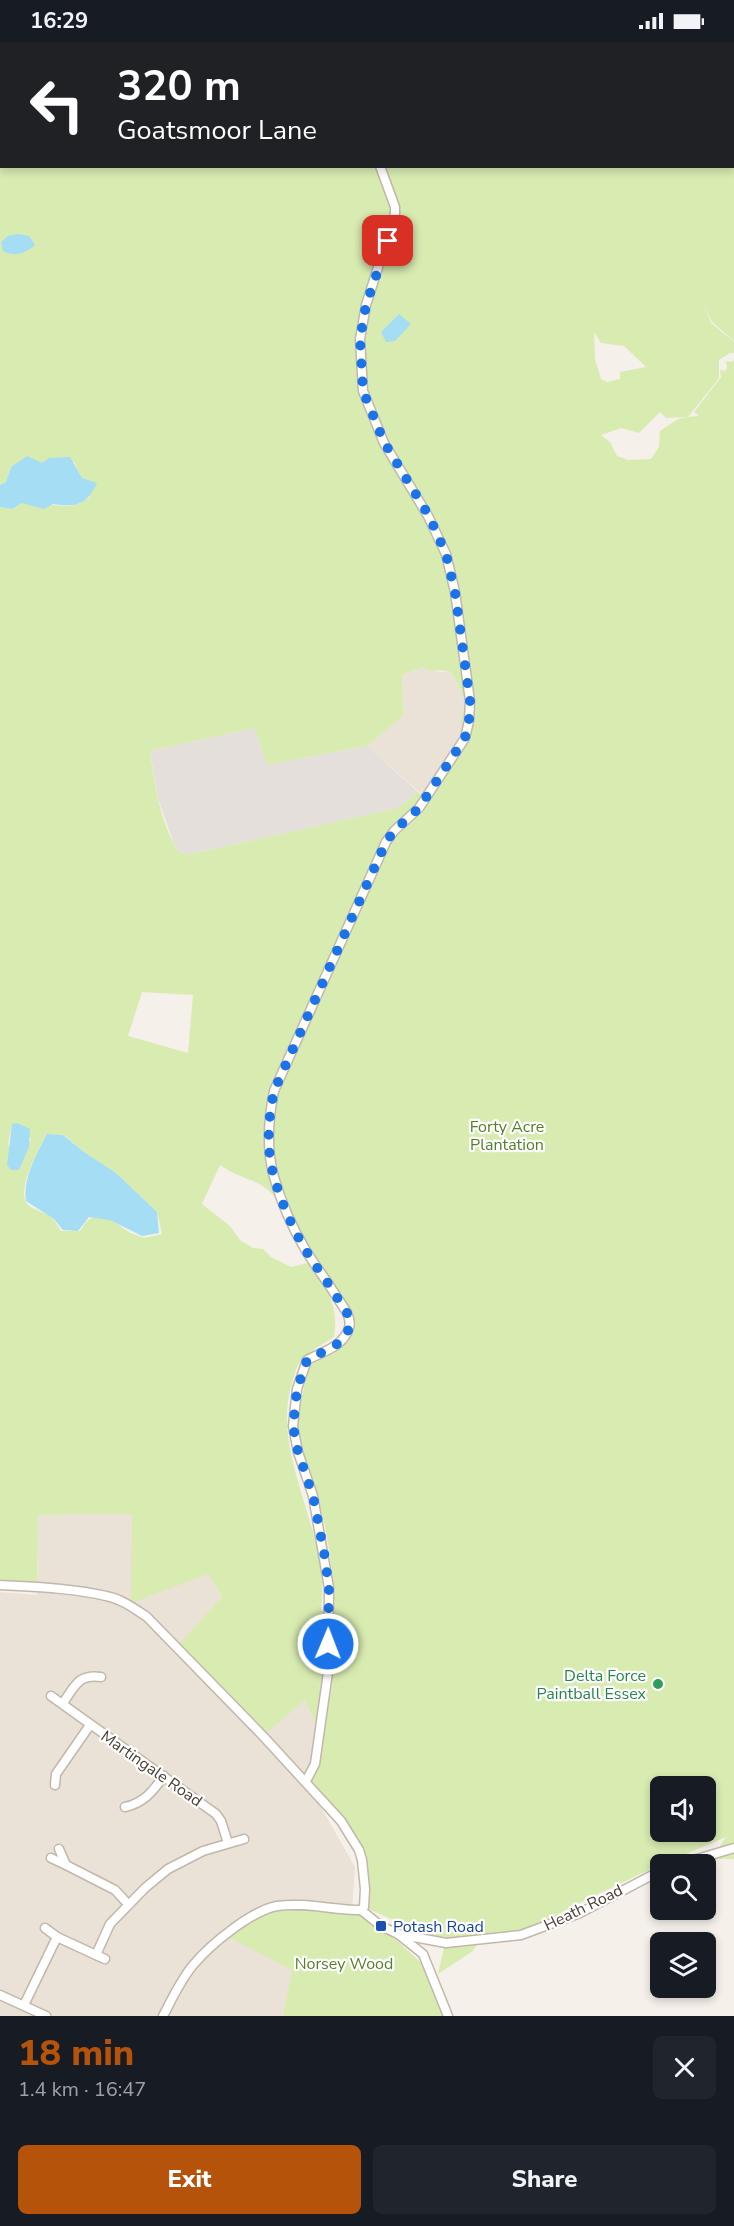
<!DOCTYPE html>
<meta charset="utf-8">
<style>
body{margin:0;font-family:"Nunito Sans",sans-serif;background:#20242c;color:#f1f3f6;height:100vh;display:flex;flex-direction:column;font-size:22px;white-space:nowrap}
*{box-sizing:border-box;margin:0}
p{font-size:20px;color:#9ea1a6}
.icon{flex:none;width:33px;height:33px;fill:none;stroke:currentColor;stroke-width:2;stroke-linecap:round;stroke-linejoin:round}
.map{position:relative;height:1974px;overflow:hidden}
.drawer{display:flex;flex-direction:column;background:#171b24;flex:1}
.drawer>*{flex:none}
.guide{position:absolute;left:0px;top:0px;width:735px;height:126px;box-shadow:0 3px 9px #0003;background:#202124;color:#fff;overflow:hidden}
.controls{position:absolute;left:650px;top:1734px;display:grid;gap:12px}
.controls a{display:grid;place-items:center;width:66px;height:66px;border-radius:9px;background:#171b24;box-shadow:0 3px 9px #0003;font-size:30px}
.pin{position:absolute;display:grid;place-items:center;width:51px;height:51px;color:#fff;margin:-26px;border-radius:12px;box-shadow:0 3px 9px #0006}
.me{position:absolute;width:66px;margin:-33px;rotate:1deg;stroke-linejoin:round;filter:drop-shadow(0 0 4px #0008)}
.turn{display:flex;align-items:center;gap:21px;height:126px;padding:0 18px;font-size:27px}
.turn .icon{width:78px;height:78px;stroke-width:2.5}
.turn b{display:block;font-size:42px;line-height:51px}
.round{display:grid;place-items:center;flex:none;width:63px;height:63px;border-radius:9px;background:#20242c}
.summary{display:flex;align-items:center;justify-content:space-between;height:102px;padding:0 18px}
h1{font-size:36px;font-weight:800;line-height:45px;color:#b45309}
.button{display:flex;gap:12px;margin-top:auto;padding:12px 18px}
.button a{flex:1;height:69px;border-radius:9px;background:#b45309;color:#fff;font-size:24px;font-weight:800;line-height:69px;text-align:center}
.button a+a{background:#20242c;color:#f1f3f6}
.status{display:flex;justify-content:space-between;align-items:center;height:42px;padding:0 30px;background:#171b24;direction:ltr}
.status svg{height:16px;fill:currentColor}
.map>svg:first-child{display:block}
</style>
<div class="status"><b>16:29</b><svg viewBox="0 0 49 12"><path d="M0 12V9h3v3zM5 12V6h3v6zM10 12V3h3v9zM15 12V0h3v12zM26 1h20v11H26zM47 4h2v5h-2z"/></svg></div>
<div class="map">
<svg width="734" height="1974" viewBox="0 0 734 1974">
<rect width="100%" height="100%" fill="#f5f0ea"/>
<!-- residential -->
<g fill="#eae2d7">
<path d="M 423,625 L 441,630 L 450,629 L 463,653 L 466,664 L 475,677 L 424,769 L 426,756 L 367,704 L 404,673 L 402,633 Z"/>
<path d="M 133,1471 L 208,1532 L 222,1555 L 177,1605 L 305,1657 L 319,1687 L 315,1722 L 306,1739 L 355,1825 L 352,1869 L 292,1928 L 283,1974 L 0,1974 L 0,1550 L 37,1553 L 38,1473 Z"/>
</g>
<!-- industrial -->
<path fill="#e5dfdb" d="M 255,686 L 267,723 L 367,704 L 418,750 L 398,766 L 191,812 L 179,810 L 173,800 L 158,756 L 150,709 Z"/>
<!-- green -->
<g fill="#d8ebb1" fill-rule="evenodd">
<path d="M 0,0 L 337,0 L 338,1 L 2,2 L 2,124 L 734,124 L 734,2 L 524,1 L 734,0 L 734,299 L 712,280 L 704,263 L 711,281 L 734,300 L 734,311 L 730,311 L 719,318 L 719,336 L 688,375 L 699,374 L 694,370 L 721,335 L 720,328 L 725,329 L 727,326 L 726,319 L 732,320 L 734,317 L 734,1817 L 711,1817 L 726,1795 L 655,1825 L 573,1864 L 521,1893 L 479,1898 L 473,1909 L 438,1932 L 445,1901 L 364,1865 L 362,1818 L 341,1779 L 306,1739 L 315,1722 L 319,1687 L 305,1658 L 263,1694 L 176,1605 L 222,1555 L 208,1532 L 131,1561 L 132,1472 L 38,1473 L 37,1546 L 19,1540 L 0,1539 L 0,465 L 12,467 L 22,461 L 69,464 L 79,462 L 90,455 L 74,420 L 11,425 L 6,440 L 0,443 ZM 594,290 L 601,301 L 624,304 L 646,325 L 620,330 L 620,337 L 607,340 L 601,337 L 595,317 ZM 660,370 L 666,376 L 687,375 L 678,377 L 660,389 L 659,405 L 651,417 L 628,418 L 617,414 L 610,400 L 601,393 L 621,386 L 639,391 ZM 423,625 L 428,628 L 450,629 C 463,653 469,656 460,682 L 467,686 L 473,680 L 424,769 L 390,800 L 279,1051 L 274,1069 L 271,1116 L 286,1162 L 305,1198 L 354,1274 C 356,1303 331,1310 310,1323 C 305,1342 299,1361 298,1381 C 297,1405 310,1429 316,1451 C 322,1470 327,1490 329,1509 C 334,1540 332,1569 332,1600 C 332,1631 334,1656 320,1685 L 328,1575 L 321,1567 C 332,1492 269,1414 292,1341 C 294,1335 295,1328 298,1323 C 305,1311 323,1302 334,1295 C 339,1262 327,1246 308,1221 L 291,1225 L 271,1215 L 263,1207 L 253,1206 L 240,1198 L 230,1184 L 202,1162 L 220,1123 C 239,1137 260,1137 274,1154 L 277,1151 L 265,1116 L 266,1078 L 386,800 L 426,756 L 418,750 L 398,766 L 191,812 L 179,810 C 160,782 155,742 150,709 L 255,686 L 267,723 L 367,704 L 404,673 L 402,633 ZM 142,950 L 193,953 L 188,1011 L 128,994 ZM 12,1082 L 31,1096 L 19,1128 L 8,1102 ZM 47,1092 L 64,1093 L 84,1110 L 116,1131 L 157,1170 L 162,1192 L 144,1196 L 130,1191 L 110,1177 L 93,1175 L 86,1180 L 80,1189 L 61,1189 C 58,1185 56,1180 53,1177 C 47,1170 35,1169 28,1163 C 15,1149 39,1106 47,1092 ZM 660,1744 L 705,1744 L 705,1790 L 660,1790 Z"/>
<path d="M 279,1864 L 361,1870 L 381,1884 L 430,1929 L 447,1974 L 283,1974 L 292,1928 L 225,1893 Z"/>
</g>
<!-- water -->
<g fill="#a4ddf4">
<path d="M 18,192 L 29,194 L 35,203 C 25,212 14,215 3,209 L 1,200 L 8,194 Z"/>
<path d="M 399,272 L 411,282 L 395,299 L 386,300 L 381,290 Z"/>
<path d="M 27,414 L 42,421 L 49,416 L 70,415 L 82,436 L 97,441 C 86,464 77,465 53,462 L 44,467 L 22,461 L 12,467 L 0,465 L 0,443 L 6,440 L 11,425 Z"/>
<path d="M 17,1081 L 30,1087 L 29,1105 L 19,1128 L 11,1128 L 7,1123 L 12,1082 Z"/>
<path d="M 47,1092 L 63,1093 L 84,1110 L 116,1131 L 157,1170 L 159,1191 L 142,1194 L 110,1178 L 89,1175 L 78,1189 L 63,1188 L 54,1177 L 26,1159 C 23,1136 36,1113 47,1092 Z"/>
</g>
<g fill="none" stroke-linecap="round" stroke-linejoin="round">
<defs>
<g id="minor">
<path d="M 329,0 L 329,2"/>
<path d="M 0,1543 C 35,1545 72,1546 106,1554 C 122,1557 135,1567 147,1575 L 263,1694 L 341,1779 L 359,1808 L 362,1818 L 365,1847 L 364,1865 L 361,1868 C 333,1868 304,1860 277,1864 C 251,1869 211,1902 194,1922 C 181,1937 172,1957 163,1974"/>
<path d="M 51,1654 L 216,1772 L 221,1779 L 228,1801"/>
<path d="M 63,1661 C 75,1644 78,1632 101,1635"/>
<path d="M 306,1739 L 315,1722 L 328,1630 L 329,1546 L 313,1454 L 298,1410 L 293,1384 L 297,1347 L 307,1318 C 322,1310 343,1305 349,1286 C 352,1275 344,1266 338,1257 C 328,1240 315,1224 305,1207 C 292,1185 281,1160 274,1135 C 266,1106 268,1078 274,1049 L 386,800 L 394,789 L 419,766 L 465,696 L 469,679 L 470,659 L 455,550 L 446,512 L 428,474 L 384,401 L 363,349 L 360,297 L 366,263 L 395,172 L 395,165 L 380,124"/>
<path d="M 55,1743 L 56,1732 L 90,1683"/>
<path d="M 125,1765 C 144,1761 153,1749 164,1734"/>
<path d="M 59,1807 L 66,1823 L 115,1848 L 128,1862"/>
<path d="M 51,1816 L 66,1823"/>
<path d="M 680,1822 L 734,1806"/>
<path d="M 361,1868 L 381,1884 L 398,1892 L 423,1912 L 448,1974"/>
<path d="M 45,1886 L 57,1895"/>
<path d="M 398,1892 L 446,1901 L 521,1893 L 580,1871 L 660,1829"/>
<path d="M 96,1913 L 105,1917"/>
<path d="M 0,1953 L 46,1974"/>
<path d="M 24,1963 L 57,1895 L 96,1913 L 110,1882 L 145,1846 L 168,1827 L 203,1809 L 244,1797"/>
</g>
</defs>
<!-- minor casing -->
<use href="#minor" stroke="#c2b7ab" stroke-width="11"/>
<!-- minor -->
<use href="#minor" stroke="#fff" stroke-width="8"/>
</g>
<g fill="none" stroke-linecap="round" stroke-linejoin="round">
<!-- route -->
<path stroke="#1a73e8" stroke-width="10" stroke-dasharray="0 18" d="M 328,1602 L 329,1546 L 324,1510 L 313,1454 L 298,1410 L 293,1384 L 297,1347 L 307,1318 C 322,1309 343,1305 349,1286 C 352,1275 344,1266 338,1257 C 328,1240 315,1224 305,1207 C 292,1185 281,1160 274,1135 C 266,1106 268,1078 274,1049 L 386,800 L 394,789 L 419,766 L 465,696 L 469,679 L 470,659 L 455,550 L 446,512 L 429,474 L 384,400 L 363,349 L 360,297 L 366,263 L 388,199"/>
</g>
<!-- markers -->
<circle fill="#2e9e5b" stroke="#fff" stroke-width="2" cx="658" cy="1642" r="6"/>
<rect fill="#1a4fb4" stroke="#fff" stroke-width="2" x="375" y="1878" width="12" height="12" rx="3"/>
<g text-anchor="middle" stroke-width="4.5" stroke-linejoin="round" paint-order="stroke">
<!-- park labels -->
<g font-size="16" fill="#538026" stroke="#fff">
<text x="507" y="1090">Forty Acre<tspan x="507" dy="18">Plantation</tspan></text>
<text x="344" y="1927">Norsey Wood</text>
</g>
<!-- leisure labels -->
<g font-size="16" fill="#27864d" stroke="#fff" text-anchor="end">
<text x="646" y="1639">Delta Force<tspan x="646" dy="18">Paintball Essex</tspan></text>
</g>
<!-- street labels -->
<g font-size="16" fill="#4a4037" stroke="#fff">
<text transform="translate(152 1726) rotate(35)" y="6">Martingale Road</text>
<text transform="translate(583 1865) rotate(-26)" y="6">Heath Road</text>
</g>
<!-- transit labels -->
<g font-size="16" fill="#164399" stroke="#fff" text-anchor="start">
<text x="393" y="1890">Potash Road</text>
</g>
</g>
</svg>
<div class="controls">
<a><svg class="icon" aria-label="sound" viewBox="0 0 24 24"><path d="M4 9h4l5-4v14l-5-4H4zM17 9q2 3 0 6"/></svg></a>
<a><svg class="icon" aria-label="search" viewBox="0 0 24 24"><circle cx="10" cy="10" r="6"/><path d="M15 15l6 6"/></svg></a>
<a><svg class="icon" aria-label="layers" viewBox="0 0 24 24"><path d="M12 4l9 5-9 5-9-5zM3 14l9 5 9-5"/></svg></a>
</div>
<div class="pin" style="left:388px;top:199px;background:#d93025"><svg class="icon" aria-label="arrive" viewBox="0 0 24 24"><path d="M6 21V4h12l-3 4 3 4H6"/></svg></div>
<svg class="me" style="left:328px;top:1602px" viewBox="-20 -20 40 40"><circle r="17" fill="#1a73e8" stroke="#fff" stroke-width="3"/><path d="M0-11L8 9 0 5-8 9z" fill="#fff"/></svg>
<div class="guide">
<div class="turn"><svg class="icon" aria-label="left" viewBox="0 0 24 24"><path d="M17 20v-9H6M10 6l-5 5 5 5"/></svg><div><b>320 m</b>Goatsmoor Lane</div></div>
</div>
</div>
<section class="drawer">
<div class="summary"><div><h1>18 min</h1><p>1.4 km · 16:47</p></div><a class="round"><svg class="icon" aria-label="close" viewBox="0 0 24 24"><path d="M6 6l12 12M18 6L6 18"/></svg></a></div>
<div class="button"><a>Exit</a><a>Share</a></div>
</section>
